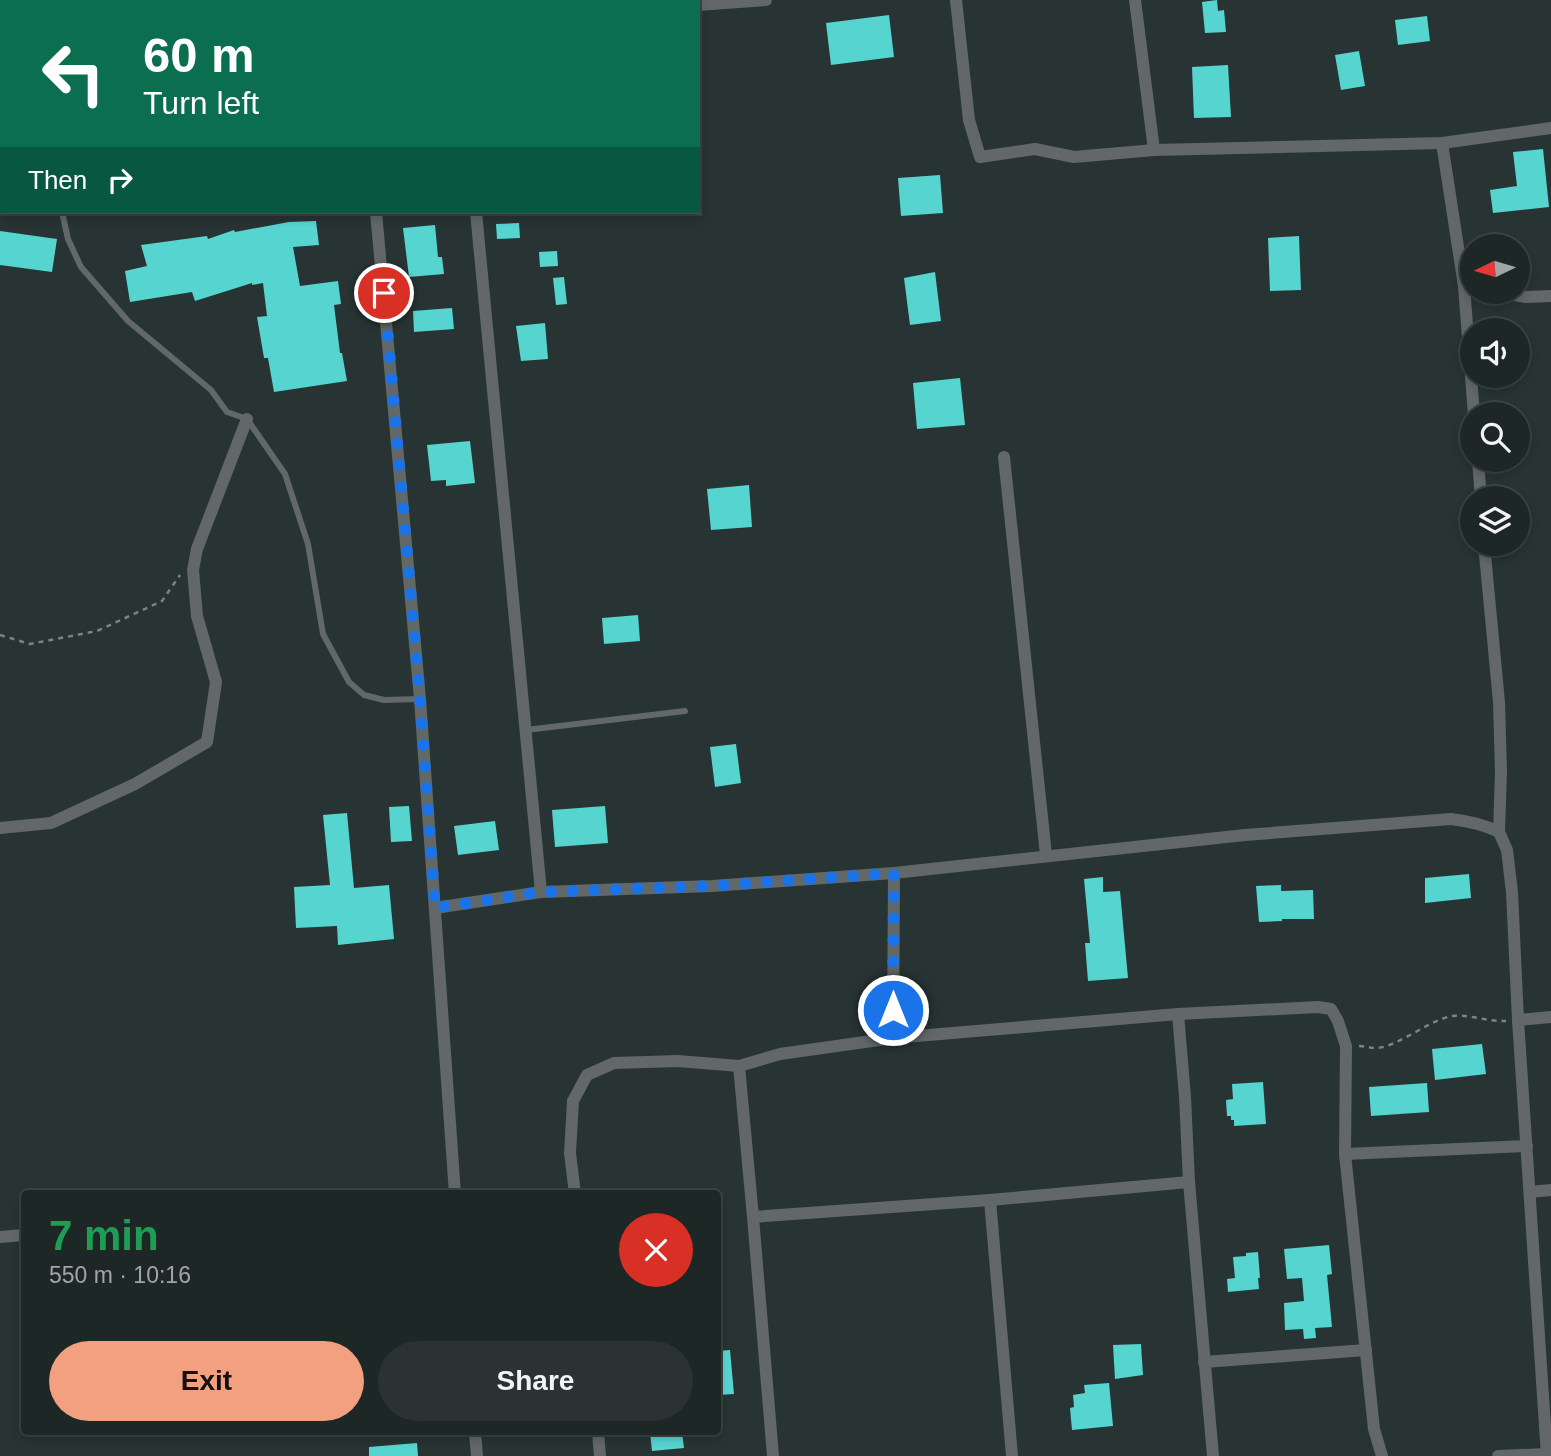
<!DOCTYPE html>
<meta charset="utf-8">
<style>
body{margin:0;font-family:Helvetica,sans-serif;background:#2a3332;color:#f1f3f6;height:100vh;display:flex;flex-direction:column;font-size:26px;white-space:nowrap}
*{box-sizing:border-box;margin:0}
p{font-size:23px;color:#a0a5a7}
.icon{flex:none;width:38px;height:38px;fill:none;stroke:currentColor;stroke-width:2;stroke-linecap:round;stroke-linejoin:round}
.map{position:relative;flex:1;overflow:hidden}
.panel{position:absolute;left:21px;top:1190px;width:700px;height:245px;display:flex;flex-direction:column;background:#1d2726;border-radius:7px;box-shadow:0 4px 10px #0003,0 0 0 2px #3b4443}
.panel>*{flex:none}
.hud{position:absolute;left:0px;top:0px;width:700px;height:214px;box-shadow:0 4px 10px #0003,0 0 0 2px #3b4443;background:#0b6e4f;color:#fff;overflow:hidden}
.needle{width:46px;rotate:265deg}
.buttons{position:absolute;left:1460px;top:234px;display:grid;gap:14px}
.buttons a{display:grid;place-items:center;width:70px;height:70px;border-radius:50%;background:#1d2726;box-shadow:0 4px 10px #0003,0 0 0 2px #3b4443;font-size:35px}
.pin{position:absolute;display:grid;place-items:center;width:60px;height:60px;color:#fff;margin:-30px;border:4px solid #fff;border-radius:50%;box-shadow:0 2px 7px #0007}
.me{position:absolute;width:77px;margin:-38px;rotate:0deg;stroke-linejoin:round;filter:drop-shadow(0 0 5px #0008)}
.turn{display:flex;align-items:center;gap:24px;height:147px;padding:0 28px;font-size:32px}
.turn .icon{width:91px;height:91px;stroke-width:2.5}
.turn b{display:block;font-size:49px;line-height:60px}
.then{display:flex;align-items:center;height:66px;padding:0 28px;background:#0003;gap:14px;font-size:26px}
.round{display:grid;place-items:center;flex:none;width:74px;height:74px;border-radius:37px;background:#2a3332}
.summary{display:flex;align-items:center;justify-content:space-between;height:119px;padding:0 28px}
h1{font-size:42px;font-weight:600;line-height:52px;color:#1e9e55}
.action{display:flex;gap:14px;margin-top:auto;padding:14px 28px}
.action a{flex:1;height:80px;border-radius:42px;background:#f2a080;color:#111;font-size:28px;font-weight:600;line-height:80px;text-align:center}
.action a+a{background:#2a3332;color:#f1f3f6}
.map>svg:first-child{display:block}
</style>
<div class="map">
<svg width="1551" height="1456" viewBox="0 0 1551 1456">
<rect width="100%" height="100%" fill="#273433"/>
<!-- building -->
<g fill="#56d4d0">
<path d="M 1217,0 L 1218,11 L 1224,10 L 1226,32 L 1205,33 L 1202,2 Z"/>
<path d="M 889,15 L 894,57 L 831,65 L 826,23 Z"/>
<path d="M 1427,16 L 1430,41 L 1398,45 L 1395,20 Z"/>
<path d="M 1359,51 L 1365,86 L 1341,90 L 1335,55 Z"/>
<path d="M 1228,65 L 1231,117 L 1194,118 L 1192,67 Z"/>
<path d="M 1543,149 L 1549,207 L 1493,213 L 1490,190 L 1517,186 L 1513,152 Z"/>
<path d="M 940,175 L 943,213 L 901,216 L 898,178 Z"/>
<path d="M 316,221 L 319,245 L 293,247 L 300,286 L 338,281 L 341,304 L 334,305 L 340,353 L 342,353 L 347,381 L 274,392 L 268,358 L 264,358 L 257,317 L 267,316 L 263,283 L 252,285 L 252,283 L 195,301 L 192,292 L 130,302 L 125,271 L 147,266 L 141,245 L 207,236 L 208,239 L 234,230 L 235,232 L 289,222 Z"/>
<path d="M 519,223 L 520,238 L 497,239 L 496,224 Z"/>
<path d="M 435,225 L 438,257 L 442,257 L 444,274 L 409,277 L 403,228 Z"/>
<path d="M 0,231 L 57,239 L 52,272 L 0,265 Z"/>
<path d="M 1299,236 L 1301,290 L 1270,291 L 1268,238 Z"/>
<path d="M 557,251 L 558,266 L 540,267 L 539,252 Z"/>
<path d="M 935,272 L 941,321 L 910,325 L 904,278 Z"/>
<path d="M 564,277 L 567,304 L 556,305 L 553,278 Z"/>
<path d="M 452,308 L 454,329 L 414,332 L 413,311 Z"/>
<path d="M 545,323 L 548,359 L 521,361 L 516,326 Z"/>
<path d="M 960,378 L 965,425 L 917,429 L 913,383 Z"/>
<path d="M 470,441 L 475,483 L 446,486 L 446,480 L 431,481 L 427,445 Z"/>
<path d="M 749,485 L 752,527 L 711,530 L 707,489 Z"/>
<path d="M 638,615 L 640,641 L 604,644 L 602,618 Z"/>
<path d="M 736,744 L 741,783 L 715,787 L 710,747 Z"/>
<path d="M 409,806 L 412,841 L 391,842 L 389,807 Z"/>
<path d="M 605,806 L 608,843 L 555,847 L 552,810 Z"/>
<path d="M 347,813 L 354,888 L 389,885 L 394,939 L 338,945 L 337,926 L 296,928 L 294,887 L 330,885 L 323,815 Z"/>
<path d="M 495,821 L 499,850 L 458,855 L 454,826 Z"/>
<path d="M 1469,874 L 1471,898 L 1425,903 L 1425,878 Z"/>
<path d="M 1103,877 L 1103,892 L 1120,891 L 1128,978 L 1088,981 L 1085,943 L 1090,943 L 1084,879 Z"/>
<path d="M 1281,885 L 1281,891 L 1313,890 L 1314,919 L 1282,919 L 1282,921 L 1259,922 L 1256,886 Z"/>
<path d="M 1482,1044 L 1486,1074 L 1435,1080 L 1432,1049 Z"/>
<path d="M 1263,1082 L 1266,1124 L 1234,1126 L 1234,1120 L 1231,1120 L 1231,1116 L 1227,1116 L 1226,1100 L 1233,1099 L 1232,1084 Z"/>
<path d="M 1427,1083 L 1429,1112 L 1371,1116 L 1369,1087 Z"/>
<path d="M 1329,1245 L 1332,1274 L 1327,1275 L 1332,1327 L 1315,1328 L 1316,1338 L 1304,1339 L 1303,1329 L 1285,1330 L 1284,1303 L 1304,1301 L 1302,1278 L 1287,1279 L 1284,1249 Z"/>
<path d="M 1258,1252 L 1260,1278 L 1258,1278 L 1259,1289 L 1228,1292 L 1227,1279 L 1235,1278 L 1233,1257 L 1246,1256 L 1246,1253 Z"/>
<path d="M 1141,1344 L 1143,1375 L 1115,1379 L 1113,1345 Z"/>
<path d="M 730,1350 L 734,1394 L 718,1395 L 718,1351 Z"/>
<path d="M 1109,1383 L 1113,1426 L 1072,1430 L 1070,1408 L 1074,1407 L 1073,1395 L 1085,1393 L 1084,1385 Z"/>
<path d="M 650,1432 L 682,1432 L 684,1448 L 652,1451 Z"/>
<path d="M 417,1443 L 418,1456 L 369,1456 L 369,1447 Z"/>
</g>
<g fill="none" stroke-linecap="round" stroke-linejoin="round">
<!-- path -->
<g stroke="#798483" stroke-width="2.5" stroke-dasharray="5 5" stroke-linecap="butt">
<path d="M 0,89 L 2,89"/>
<path d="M 0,635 L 30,644 L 97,631 L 162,601 L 180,575"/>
<path d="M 1359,1046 C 1365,1046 1370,1048 1376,1048 C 1396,1048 1429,1020 1452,1016 C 1470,1014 1488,1022 1506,1021"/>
</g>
<!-- lane -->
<g stroke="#616867" stroke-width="6">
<path d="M 63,0 L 63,2"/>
<path d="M 283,0 L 283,2"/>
<path d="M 62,212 L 68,239 L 81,267 L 128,321 L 211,390 L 227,412 L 247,419 L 285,474 L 308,544 L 323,634 L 349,682 L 364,695 L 384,700 L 420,699"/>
<path d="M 526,730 L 685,711"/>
</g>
<!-- street -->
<g stroke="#616867" stroke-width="12">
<path d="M 358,0 L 358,2"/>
<path d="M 458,0 L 458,2"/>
<path d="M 956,0 L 969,120 L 980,157 L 1035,149 L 1074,157 L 1154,150 L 1442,143 L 1551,128"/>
<path d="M 1135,0 L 1154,150"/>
<path d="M 698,5 L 766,0"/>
<path d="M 1442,143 L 1464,286 L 1474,415"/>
<path d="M 376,212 L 420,699 L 455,1194"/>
<path d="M 1498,292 L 1526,297 L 1551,296"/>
<path d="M 1004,457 L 1046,855"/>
<path d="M 1478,460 L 1481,499"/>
<path d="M 1484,544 L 1499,702 L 1501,771 L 1499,832 L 1507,850 L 1512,892 L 1518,1020 L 1547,1456"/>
<path d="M 0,828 L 51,823 L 135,784 L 207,742 L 216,682 L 197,616 L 193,570 L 197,549 L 247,419"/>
<path d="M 541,892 L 712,886 L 894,873 L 1245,835 L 1451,819 C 1468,821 1483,824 1499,832"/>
<path d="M 435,908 L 541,892 L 476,212"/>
<path d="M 1178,1014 L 1185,1097 L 1189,1182 L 1213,1456"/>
<path d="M 1518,1020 L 1551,1017"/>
<path d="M 893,1038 L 894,873"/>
<path d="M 1345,1154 L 1527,1146"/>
<path d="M 1189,1182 L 990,1200 L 753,1217 L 739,1066 L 780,1054 L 893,1038 L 1178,1014 L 1318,1007 L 1331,1009 L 1338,1021 L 1346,1046 L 1345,1154 L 1374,1429 L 1382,1456"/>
<path d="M 1530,1192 L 1551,1190"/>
<path d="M 575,1194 L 570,1153 L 573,1101 L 587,1075 L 614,1063 L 678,1061 L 739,1066"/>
<path d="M 990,1200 L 1012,1456"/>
<path d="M 753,1217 L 773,1456"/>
<path d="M 0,1237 L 24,1235"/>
<path d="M 1204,1362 L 1366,1350"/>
<path d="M 475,1432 L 477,1456"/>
<path d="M 598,1432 L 600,1456"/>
<path d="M 1498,1456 L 1547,1454"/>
</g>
</g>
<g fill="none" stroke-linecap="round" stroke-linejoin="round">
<!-- route -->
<path stroke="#1a73e8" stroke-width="12" stroke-dasharray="0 21.6" d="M 384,293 L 420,699 L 435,908 L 541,892 L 712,886 L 894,873 L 893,1010"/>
</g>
</svg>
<div class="buttons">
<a><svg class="needle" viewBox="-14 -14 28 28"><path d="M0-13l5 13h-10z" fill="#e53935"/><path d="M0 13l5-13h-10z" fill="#a0a5a7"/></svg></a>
<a><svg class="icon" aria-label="sound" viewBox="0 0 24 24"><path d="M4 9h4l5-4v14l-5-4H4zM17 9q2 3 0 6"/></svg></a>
<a><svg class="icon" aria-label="search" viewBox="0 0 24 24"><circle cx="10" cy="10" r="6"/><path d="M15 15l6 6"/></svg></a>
<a><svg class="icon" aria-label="layers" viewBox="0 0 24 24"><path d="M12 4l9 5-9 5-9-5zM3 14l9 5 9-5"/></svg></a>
</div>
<div class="pin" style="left:384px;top:293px;background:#d93025"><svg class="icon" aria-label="arrive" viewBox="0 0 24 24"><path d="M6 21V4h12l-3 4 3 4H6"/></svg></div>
<svg class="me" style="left:893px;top:1010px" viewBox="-20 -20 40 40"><circle r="17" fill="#1a73e8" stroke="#fff" stroke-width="3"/><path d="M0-11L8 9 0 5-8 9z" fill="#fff"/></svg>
<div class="hud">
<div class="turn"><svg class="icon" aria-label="left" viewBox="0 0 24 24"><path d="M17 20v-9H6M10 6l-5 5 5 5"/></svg><div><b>60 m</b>Turn left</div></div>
<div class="then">Then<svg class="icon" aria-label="right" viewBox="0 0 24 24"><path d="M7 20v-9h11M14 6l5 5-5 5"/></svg></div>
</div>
<section class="panel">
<div class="summary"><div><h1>7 min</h1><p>550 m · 10:16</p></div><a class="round" style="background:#d93025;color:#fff"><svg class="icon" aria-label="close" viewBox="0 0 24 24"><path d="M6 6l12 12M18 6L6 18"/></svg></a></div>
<div class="action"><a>Exit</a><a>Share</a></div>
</section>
</div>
